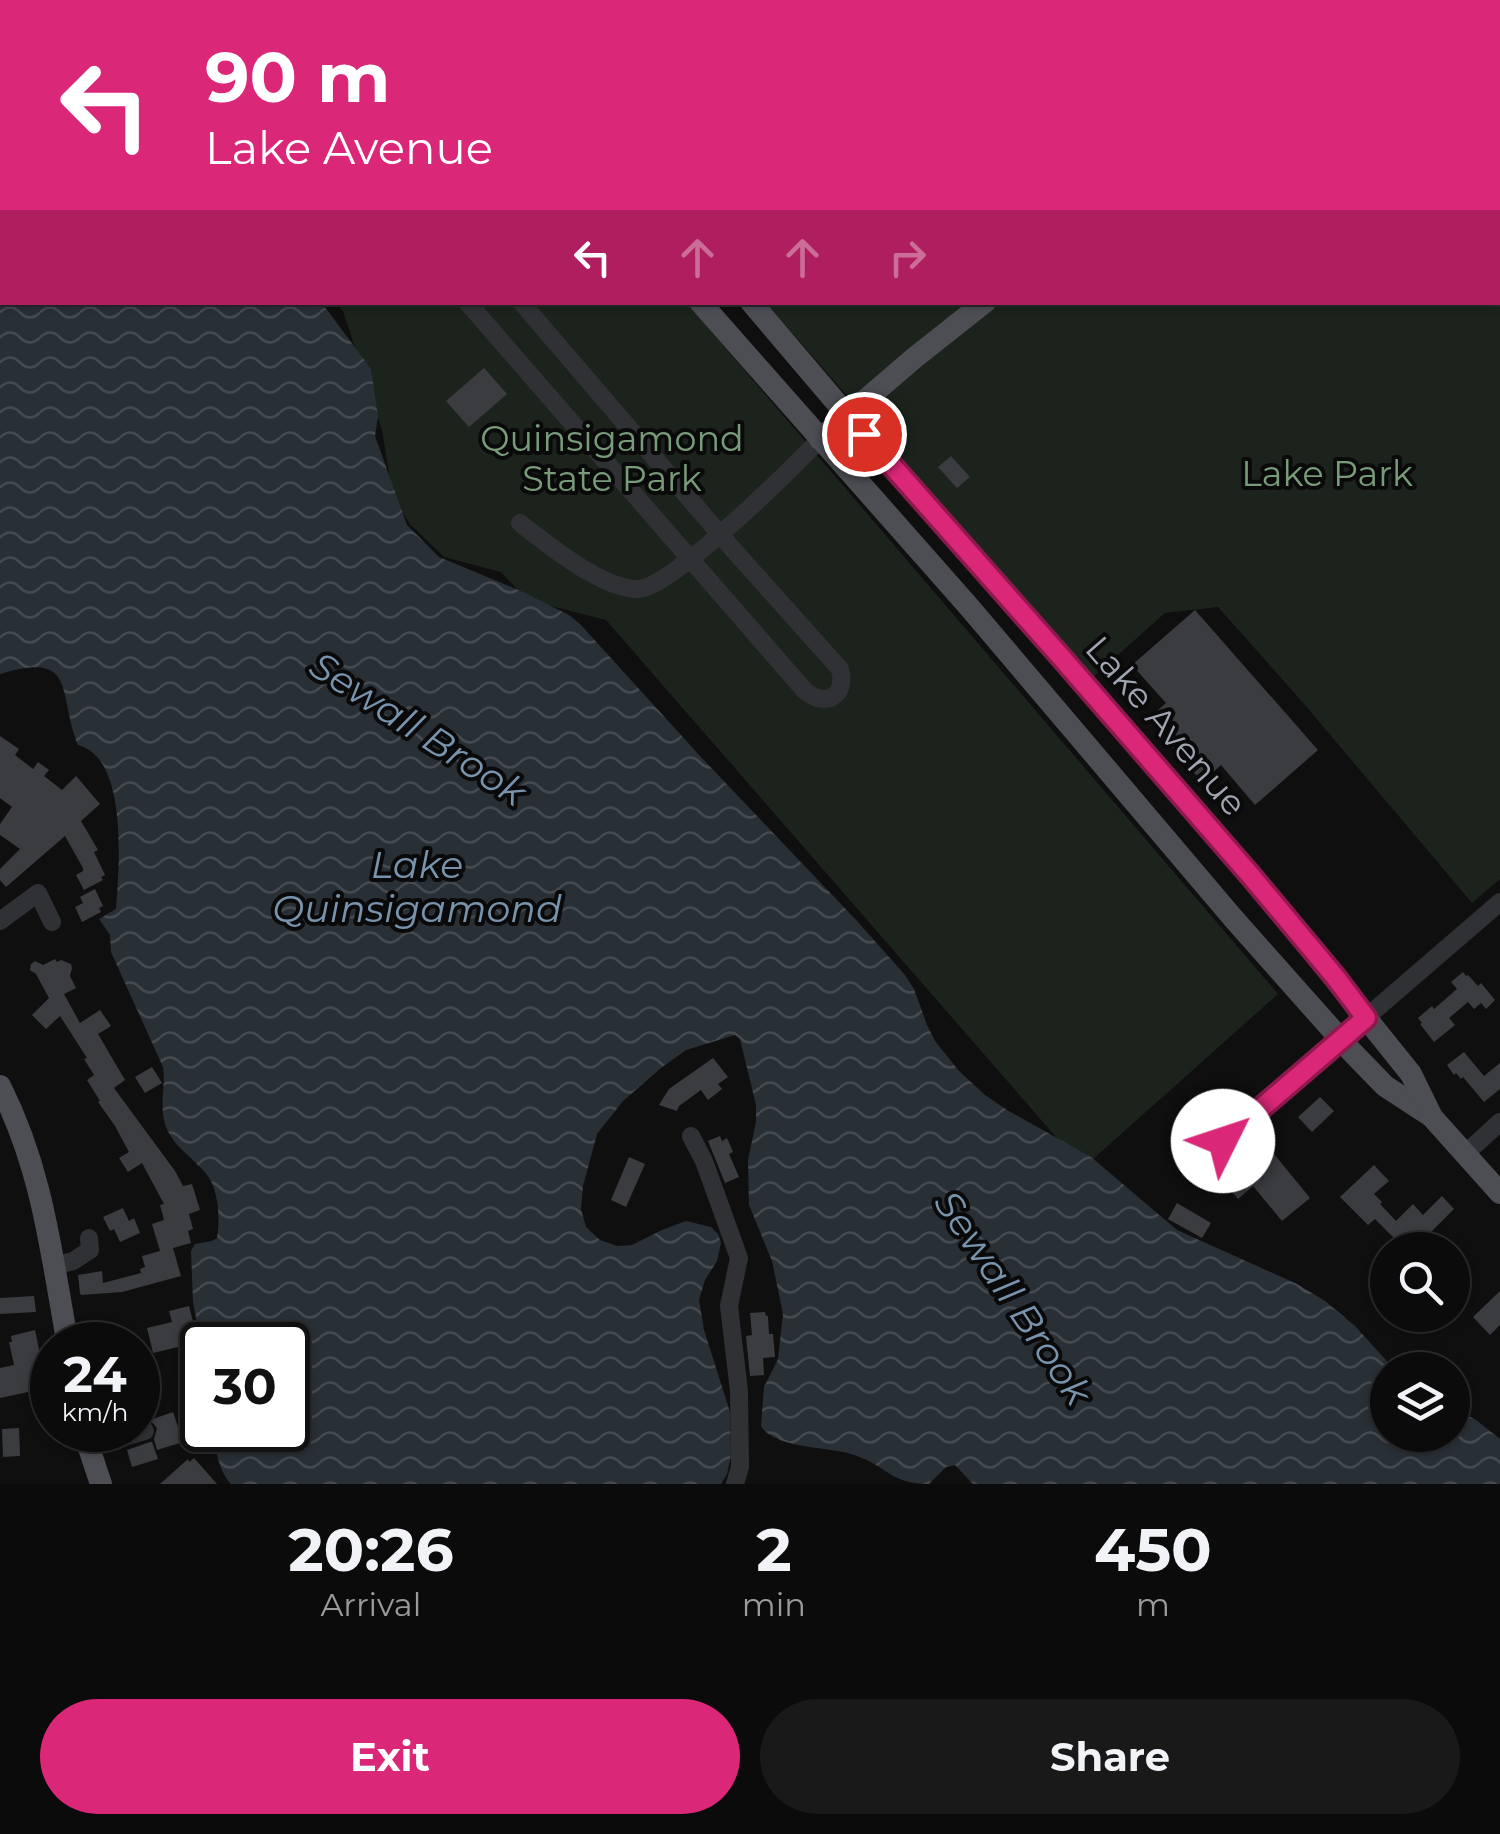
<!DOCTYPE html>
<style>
body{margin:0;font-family:Montserrat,sans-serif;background:#19191a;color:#f1f3f6;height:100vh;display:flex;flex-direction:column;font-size:38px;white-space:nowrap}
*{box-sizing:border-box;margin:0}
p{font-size:32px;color:#9a9b9d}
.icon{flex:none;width:55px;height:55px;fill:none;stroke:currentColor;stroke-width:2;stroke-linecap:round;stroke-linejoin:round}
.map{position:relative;height:1484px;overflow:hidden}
.drawer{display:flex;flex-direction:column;background:#0b0b0c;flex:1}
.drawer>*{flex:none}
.top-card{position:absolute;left:0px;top:0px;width:1500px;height:305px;box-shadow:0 2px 8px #0004,0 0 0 2px #2b2b2d;background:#db2777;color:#fff;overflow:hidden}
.tools{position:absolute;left:1370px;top:1232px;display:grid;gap:20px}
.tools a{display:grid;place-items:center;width:100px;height:100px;border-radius:50%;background:#0b0b0c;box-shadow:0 2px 8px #0004,0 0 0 2px #2b2b2d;font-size:50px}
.speed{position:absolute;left:30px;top:1322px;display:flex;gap:20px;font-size:50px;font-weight:700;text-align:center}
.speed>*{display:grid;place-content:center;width:130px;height:130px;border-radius:50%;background:#0b0b0c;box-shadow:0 2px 8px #0004,0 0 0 2px #2b2b2d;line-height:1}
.speed small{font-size:25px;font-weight:400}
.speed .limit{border:5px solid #111;border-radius:15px;background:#fff;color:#111}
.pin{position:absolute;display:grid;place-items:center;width:85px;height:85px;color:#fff;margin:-42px;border:5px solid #fff;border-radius:50%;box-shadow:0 2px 10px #0007}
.me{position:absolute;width:110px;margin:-55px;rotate:49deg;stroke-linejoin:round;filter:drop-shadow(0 0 8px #0008)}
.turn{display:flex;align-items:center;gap:35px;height:210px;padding:0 40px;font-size:45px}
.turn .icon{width:130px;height:130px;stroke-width:2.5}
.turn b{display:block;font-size:70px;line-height:85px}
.lanes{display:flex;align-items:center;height:95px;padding:0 40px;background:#0003;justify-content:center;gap:50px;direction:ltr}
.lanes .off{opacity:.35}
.eta{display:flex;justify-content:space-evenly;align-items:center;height:170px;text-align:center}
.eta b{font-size:60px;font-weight:700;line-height:70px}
.primary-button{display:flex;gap:20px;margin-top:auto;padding:20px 40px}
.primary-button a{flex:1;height:115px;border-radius:60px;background:#db2777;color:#fff;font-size:40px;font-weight:700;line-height:115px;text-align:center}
.primary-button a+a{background:#19191a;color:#f1f3f6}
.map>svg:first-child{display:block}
</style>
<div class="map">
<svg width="1500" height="1484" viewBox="0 0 1500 1484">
<defs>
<pattern id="water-waves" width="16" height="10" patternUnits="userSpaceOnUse" patternTransform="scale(2.5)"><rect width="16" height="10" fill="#282f35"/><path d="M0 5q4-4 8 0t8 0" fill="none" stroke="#444a50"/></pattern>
</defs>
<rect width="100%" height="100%" fill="#0f0f10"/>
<!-- park -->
<g fill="#1c231c">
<path d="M 83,0 L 428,0 L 430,2 L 85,2 Z"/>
<path d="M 502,0 L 1500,0 L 1500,879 L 1472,903 L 1305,705 L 1218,607 L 1165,613 L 1093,677 L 766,303 L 1498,302 L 1498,2 L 504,2 Z"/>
<path d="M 336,303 L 687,303 L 1278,994 L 1083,1168 L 606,620 L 527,600 L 501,572 L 444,557 L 410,524 L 393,497 L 382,430 L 343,311 Z"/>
</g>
<!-- water -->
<path fill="url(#water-waves)" d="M 0,0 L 121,0 L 124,2 L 2,2 L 2,302 L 322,303 L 371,369 L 378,417 L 375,436 L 407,525 L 439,557 L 523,592 L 569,615 L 580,624 L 700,756 L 857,921 L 905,975 L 914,989 L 927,1025 L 935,1041 L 959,1071 L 985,1095 L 1007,1110 L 1091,1157 L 1177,1230 L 1297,1284 L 1325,1301 L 1355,1326 L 1395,1370 L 1388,1370 L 1388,1435 L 1452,1435 L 1453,1407 L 1476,1420 L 1500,1439 L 1500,1484 L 973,1484 L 955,1465 L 946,1467 L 929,1484 C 891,1484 888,1467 857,1456 C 832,1446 775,1450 761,1426 L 764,1387 L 778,1359 L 783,1314 L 772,1261 L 749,1205 L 748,1160 L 756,1122 L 756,1105 L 740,1039 L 735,1035 L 686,1050 L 661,1068 L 623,1101 L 597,1134 L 583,1186 L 581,1209 L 586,1227 L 600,1240 L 617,1246 L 632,1245 L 662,1230 L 686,1221 L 711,1227 L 718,1234 L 721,1243 L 717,1261 L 705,1280 L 699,1300 L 704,1330 L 730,1412 L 731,1456 L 727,1474 L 721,1484 L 231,1484 C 218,1470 216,1448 212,1430 L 288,1430 L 288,1345 L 202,1345 L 202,1349 L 193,1302 L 191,1251 L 195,1244 L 212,1241 L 217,1238 C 220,1220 219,1192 208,1176 C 204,1170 197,1165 192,1159 C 182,1150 172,1141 167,1129 C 158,1110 166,1087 163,1067 L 111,952 L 110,935 L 99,919 L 116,909 C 119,869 129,758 78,745 C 57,693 78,650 0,674 Z"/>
<!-- building -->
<g fill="#3b3c40">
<path d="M 484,368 L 507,394 L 469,427 L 446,401 Z"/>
<path d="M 951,456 L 970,477 L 957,488 L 938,467 Z"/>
<path d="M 1195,610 L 1318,750 L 1255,805 L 1221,765 L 1202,782 L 1148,719 L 1166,703 L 1132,665 Z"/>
<path d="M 0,736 L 19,749 L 15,755 L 33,769 L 38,762 L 49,770 L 44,776 L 62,790 L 76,776 L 100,804 L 81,821 L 98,850 L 94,852 L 105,875 L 101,877 L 103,880 L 84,890 L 76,875 L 83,871 L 83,868 L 65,836 L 6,887 L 0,880 L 0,869 L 20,849 L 0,835 L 0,824 L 12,807 L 0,798 Z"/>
<path d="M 95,889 L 103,906 L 99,908 L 101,912 L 82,922 L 75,907 L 83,903 L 80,897 Z"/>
<path d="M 55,959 L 57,962 L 61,960 L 71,964 L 72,968 L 70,976 L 76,988 L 64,994 L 80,1023 L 100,1010 L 111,1026 L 98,1034 L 125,1080 L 114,1088 L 175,1171 L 183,1186 L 192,1184 L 200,1210 L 189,1214 L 193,1229 L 188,1231 L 191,1243 L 173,1248 L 181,1276 L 122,1292 L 81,1295 L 80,1293 L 78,1275 L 102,1271 L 103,1283 L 141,1273 L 140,1269 L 145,1267 L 142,1256 L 160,1251 L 152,1224 L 164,1220 L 160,1205 L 164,1204 L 142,1163 L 128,1172 L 119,1158 L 129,1152 L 115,1126 L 98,1102 L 100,1101 L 87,1080 L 94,1075 L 84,1059 L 87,1058 L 60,1016 L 46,1029 L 32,1015 L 49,998 L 36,974 L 30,970 L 31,964 L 35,961 L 43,965 Z"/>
<path d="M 1463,972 L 1466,976 L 1468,975 L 1478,986 L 1481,983 L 1495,1000 L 1486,1009 L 1481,1003 L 1474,1009 L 1468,1002 L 1449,1018 L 1455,1025 L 1434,1042 L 1420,1024 L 1422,1023 L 1418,1018 L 1432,1006 L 1434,1009 L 1457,989 L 1451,982 Z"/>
<path d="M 1464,1052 L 1484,1076 L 1500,1063 L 1500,1089 L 1484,1102 L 1463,1077 L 1461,1079 L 1456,1073 L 1454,1075 L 1447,1065 Z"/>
<path d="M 713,1058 L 728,1077 L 718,1084 L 722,1089 L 708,1100 L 701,1090 L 679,1106 L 677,1111 L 659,1105 L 669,1089 Z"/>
<path d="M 152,1067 L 162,1083 L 145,1093 L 135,1077 Z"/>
<path d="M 1320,1097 L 1334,1111 L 1312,1132 L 1298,1117 Z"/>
<path d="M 720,1136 L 722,1141 L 727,1138 L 733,1152 L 729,1154 L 739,1177 L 725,1183 L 708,1141 Z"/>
<path d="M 1274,1154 L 1310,1198 L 1282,1221 L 1253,1186 L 1238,1199 L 1226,1184 L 1248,1165 L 1251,1170 Z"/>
<path d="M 629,1157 L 645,1164 L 626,1207 L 611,1200 Z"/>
<path d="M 1374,1165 L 1389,1181 L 1374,1194 L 1382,1202 L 1380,1204 L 1396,1221 L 1413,1204 L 1423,1215 L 1442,1196 L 1454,1209 L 1413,1250 L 1406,1250 L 1375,1219 L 1368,1225 L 1340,1197 Z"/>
<path d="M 1177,1203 L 1211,1223 L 1202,1238 L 1168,1219 Z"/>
<path d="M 123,1208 L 129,1221 L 134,1218 L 140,1233 L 120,1242 L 114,1229 L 110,1231 L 103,1217 Z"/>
<path d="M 1500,1291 L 1500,1325 L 1490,1335 L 1473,1317 Z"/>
<path d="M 34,1296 L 36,1312 L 0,1314 L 0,1298 Z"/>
<path d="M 189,1306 L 200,1349 L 180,1354 L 178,1347 L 153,1353 L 147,1328 L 172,1322 L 169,1311 Z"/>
<path d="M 765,1312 L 766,1316 L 768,1316 L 769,1334 L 773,1334 L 775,1357 L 763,1358 L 764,1375 L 750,1376 L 746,1336 L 752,1335 L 750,1313 Z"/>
<path d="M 35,1330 L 47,1388 L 0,1398 L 0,1368 L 14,1365 L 9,1342 L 12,1342 L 11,1336 Z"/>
<path d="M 173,1412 L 183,1442 L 157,1450 L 154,1439 L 157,1428 L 150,1420 Z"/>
<path d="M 19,1428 L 20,1456 L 3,1457 L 2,1429 Z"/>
<path d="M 150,1442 L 152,1442 L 158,1459 L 132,1467 L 127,1450 Z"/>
<path d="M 194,1458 L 217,1484 L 160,1484 L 188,1459 L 189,1462 Z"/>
</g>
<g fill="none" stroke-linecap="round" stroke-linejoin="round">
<!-- minor -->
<g stroke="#303135" stroke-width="18">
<path d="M 467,302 L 805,691 C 826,708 847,696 840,669 L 730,546 L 521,302"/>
<path d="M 520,523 C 547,544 603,590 639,589 C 671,588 794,467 820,439"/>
<path d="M 0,921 L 38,893 L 52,922"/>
<path d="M 691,1136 L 704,1161 L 739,1258 L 729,1306 L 739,1391 L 740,1467 L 735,1484"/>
<path d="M 1223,1141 L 1500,902"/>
<path d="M 1465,1154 L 1500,1122"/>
<path d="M 54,1266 L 73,1261 L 90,1250 L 89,1238"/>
<path d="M 88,1448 L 145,1431"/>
</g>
<!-- major -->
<g stroke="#4c4e54" stroke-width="22">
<path d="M 440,0 L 442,2"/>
<path d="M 486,0 L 488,2"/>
<path d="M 1365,2 L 1368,0"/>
<path d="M 700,302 L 970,608 L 1233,918 L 1351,1051 L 1385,1086 L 1431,1116"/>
<path d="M 751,302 L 886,461 L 1061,657 L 1285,917 L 1411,1074 L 1432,1117 L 1500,1193"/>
<path d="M 820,439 L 913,359 L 985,302"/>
<path d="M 0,1086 C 43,1171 51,1253 68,1345"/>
<path d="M 83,1430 L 101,1484"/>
</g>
</g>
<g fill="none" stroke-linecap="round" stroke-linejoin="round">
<defs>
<path id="route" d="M 864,434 L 1061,657 L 1251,876 L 1336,978 L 1366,1018 L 1223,1141"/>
</defs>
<!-- route casing -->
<use href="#route" stroke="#8e194d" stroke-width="25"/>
<!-- route -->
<use href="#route" stroke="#db2777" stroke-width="18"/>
</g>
<g text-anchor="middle" stroke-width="8" stroke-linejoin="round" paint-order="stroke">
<!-- park labels -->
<g font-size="35" fill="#789b7a" stroke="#0a0a0b">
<text x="612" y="451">Quinsigamond<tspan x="612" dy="40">State Park</tspan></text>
<text x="1327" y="486">Lake Park</text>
</g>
<!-- street labels -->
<g font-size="35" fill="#a0a5b1" stroke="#0a0a0b">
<text transform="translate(1166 726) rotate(49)" y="12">Lake Avenue</text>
</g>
<!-- water labels -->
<g font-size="38" font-style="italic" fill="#7893ac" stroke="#0a0a0b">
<text transform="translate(418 729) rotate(33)" y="13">Sewall Brook</text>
<text x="417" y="878">Lake<tspan x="417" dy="44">Quinsigamond</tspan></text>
<text transform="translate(1013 1298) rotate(56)" y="13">Sewall Brook</text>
</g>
</g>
</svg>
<div class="tools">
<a><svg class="icon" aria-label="search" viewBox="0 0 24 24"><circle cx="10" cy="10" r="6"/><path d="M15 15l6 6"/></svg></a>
<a><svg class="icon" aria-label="layers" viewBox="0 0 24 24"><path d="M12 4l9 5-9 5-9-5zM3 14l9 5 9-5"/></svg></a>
</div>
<div class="speed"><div>24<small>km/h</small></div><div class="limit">30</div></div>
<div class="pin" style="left:864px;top:434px;background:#d93025"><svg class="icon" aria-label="arrive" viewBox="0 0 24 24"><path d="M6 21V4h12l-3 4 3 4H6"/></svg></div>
<svg class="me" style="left:1223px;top:1141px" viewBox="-20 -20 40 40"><circle r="19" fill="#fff"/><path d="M0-13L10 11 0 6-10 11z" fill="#db2777"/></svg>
<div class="top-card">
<div class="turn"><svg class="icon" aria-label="left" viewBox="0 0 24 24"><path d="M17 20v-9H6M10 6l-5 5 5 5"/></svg><div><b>90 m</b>Lake Avenue</div></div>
<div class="lanes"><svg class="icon" aria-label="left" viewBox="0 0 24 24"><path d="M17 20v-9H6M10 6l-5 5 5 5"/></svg><svg class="icon off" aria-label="ahead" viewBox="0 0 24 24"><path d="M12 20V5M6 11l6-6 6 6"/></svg><svg class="icon off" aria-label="ahead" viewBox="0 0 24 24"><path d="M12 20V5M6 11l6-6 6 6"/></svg><svg class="icon off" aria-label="right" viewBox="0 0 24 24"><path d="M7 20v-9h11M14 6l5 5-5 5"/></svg></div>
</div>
</div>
<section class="drawer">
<div class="eta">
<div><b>20:26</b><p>Arrival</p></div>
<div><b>2</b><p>min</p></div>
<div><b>450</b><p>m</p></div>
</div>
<div class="primary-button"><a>Exit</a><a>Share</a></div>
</section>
